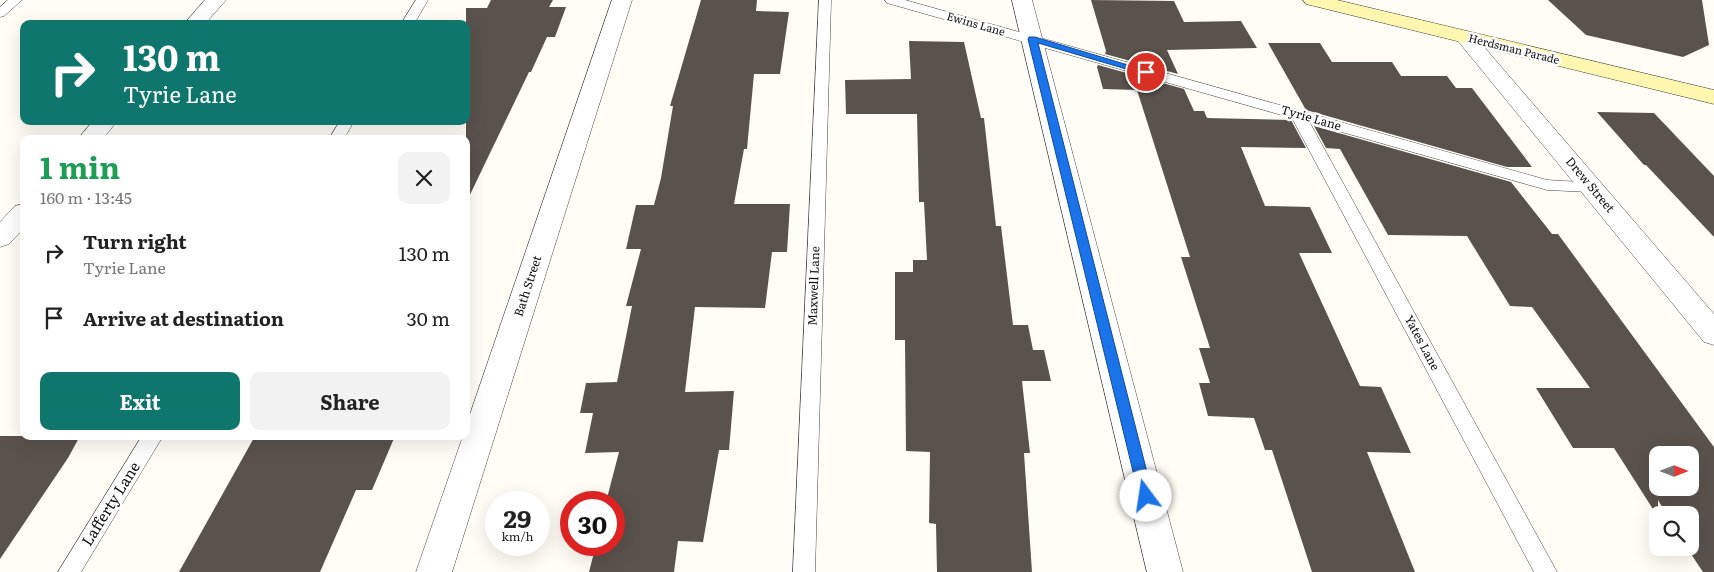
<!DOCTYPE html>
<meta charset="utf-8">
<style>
body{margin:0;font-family:Literata,serif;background:#f2f2f2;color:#222;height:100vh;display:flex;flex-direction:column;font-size:19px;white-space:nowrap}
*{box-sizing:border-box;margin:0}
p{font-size:16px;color:#767676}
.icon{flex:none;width:28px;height:28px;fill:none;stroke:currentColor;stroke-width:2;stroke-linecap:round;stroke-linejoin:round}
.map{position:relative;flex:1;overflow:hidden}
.details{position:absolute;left:20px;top:135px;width:450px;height:305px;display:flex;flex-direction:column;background:#fff;border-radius:10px;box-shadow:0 5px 20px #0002}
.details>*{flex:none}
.guide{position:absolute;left:20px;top:20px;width:450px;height:105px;border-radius:10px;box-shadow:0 5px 20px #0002;background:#0f766e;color:#fff;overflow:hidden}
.needle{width:32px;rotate:90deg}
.tools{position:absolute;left:1649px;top:446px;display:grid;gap:10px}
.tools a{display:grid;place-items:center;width:50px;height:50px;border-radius:10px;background:#fff;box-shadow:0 5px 20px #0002;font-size:25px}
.speed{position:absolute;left:485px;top:491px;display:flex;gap:10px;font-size:25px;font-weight:700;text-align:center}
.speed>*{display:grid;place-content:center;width:65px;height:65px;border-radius:50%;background:#fff;box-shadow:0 5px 20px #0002;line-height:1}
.speed small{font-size:12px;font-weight:400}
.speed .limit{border:8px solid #d22;background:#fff;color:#111}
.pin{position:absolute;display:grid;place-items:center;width:42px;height:42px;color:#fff;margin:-21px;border:2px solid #fff;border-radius:50%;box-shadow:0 1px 5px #0007}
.me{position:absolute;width:55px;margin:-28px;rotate:346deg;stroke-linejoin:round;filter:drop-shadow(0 0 4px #0008)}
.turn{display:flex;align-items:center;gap:18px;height:105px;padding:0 20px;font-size:22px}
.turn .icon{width:65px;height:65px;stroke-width:2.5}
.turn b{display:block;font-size:35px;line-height:42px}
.round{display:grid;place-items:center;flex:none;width:52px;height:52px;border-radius:10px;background:#f2f2f2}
.summary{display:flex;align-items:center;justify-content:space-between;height:85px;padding:0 20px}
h1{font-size:30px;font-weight:700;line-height:38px;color:#1e9e55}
.primary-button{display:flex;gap:10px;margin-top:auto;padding:10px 20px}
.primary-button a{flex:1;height:58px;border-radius:10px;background:#0f766e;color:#fff;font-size:20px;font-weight:700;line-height:58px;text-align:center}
.primary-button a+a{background:#f2f2f2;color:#222}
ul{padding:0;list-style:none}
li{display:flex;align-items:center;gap:15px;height:65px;padding:0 20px}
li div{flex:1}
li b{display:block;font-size:19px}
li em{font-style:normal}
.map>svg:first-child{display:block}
</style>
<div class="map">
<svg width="1714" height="572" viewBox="0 0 1714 572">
<rect width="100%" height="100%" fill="#fffdf5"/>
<!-- building -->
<g fill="#5a524d" fill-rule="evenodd">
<path d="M 491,0 L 553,0 L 549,7 L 566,7 L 555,37 L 547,37 L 531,72 L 529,72 L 466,203 L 466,8 L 487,8 Z"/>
<path d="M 701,0 L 757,0 L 756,11 L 789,12 L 780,74 L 754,74 L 747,149 L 744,149 L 734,204 L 790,204 L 787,252 L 772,252 L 765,308 L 695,307 L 685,392 L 734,391 L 729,450 L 719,450 L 703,542 L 678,541 L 674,572 L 589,572 L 596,545 L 614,545 L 614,502 L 606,502 L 619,452 L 585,453 L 593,413 L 580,413 L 586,383 L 617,382 L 632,306 L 626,306 L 641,249 L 626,249 L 636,205 L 654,205 L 661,178 L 673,106 L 670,106 Z"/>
<path d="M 1091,0 L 1174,1 L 1184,22 L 1241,21 L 1257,48 L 1167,50 L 1178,74 L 1105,54 L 1106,51 Z"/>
<path d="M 1548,0 L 1702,0 L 1709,45 L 1683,57 L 1586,35 Z"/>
<path d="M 909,41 L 964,42 L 981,118 L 984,118 L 996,226 L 1001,226 L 1013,325 L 1028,325 L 1033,350 L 1044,350 L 1051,381 L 1022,381 L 1030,453 L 1024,453 L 1032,572 L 937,572 L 936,524 L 929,523 L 930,452 L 906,451 L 905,340 L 895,340 L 895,272 L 913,272 L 913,260 L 927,260 L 924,202 L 919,202 L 917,114 L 846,114 L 845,80 L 911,79 Z"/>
<path d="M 1268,43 L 1320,43 L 1332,62 L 1392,62 L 1401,76 L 1447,76 L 1456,88 L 1472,88 L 1532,167 L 1507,167 L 1306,110 Z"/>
<path d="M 1098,65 L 1184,89 L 1194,111 L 1204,111 L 1207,118 L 1291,120 L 1306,148 L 1241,147 L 1265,206 L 1310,207 L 1332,253 L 1299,253 L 1360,386 L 1381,387 L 1411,453 L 1367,452 L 1415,572 L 1312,572 L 1272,450 L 1265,450 L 1254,418 L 1208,416 L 1199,383 L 1210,383 L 1199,348 L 1210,348 L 1181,257 L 1190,257 L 1137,90 L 1103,89 L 1097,67 Z"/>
<path d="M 1597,112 L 1654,113 L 1714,176 L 1714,237 L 1646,165 L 1644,165 Z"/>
<path d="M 1314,126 L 1511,182 L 1552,234 L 1558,234 L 1714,447 L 1714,572 L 1703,572 L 1687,548 L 1690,548 L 1690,515 L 1667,515 L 1658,500 L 1658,517 L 1614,448 L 1573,448 L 1536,388 L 1590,388 L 1532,307 L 1510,306 L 1467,236 L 1388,235 L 1340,149 L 1326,148 ZM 1658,455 L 1690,455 L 1690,488 L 1658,488 Z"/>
<path d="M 0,436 L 80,436 L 68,458 L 0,559 Z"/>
<path d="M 255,436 L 395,436 L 372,490 L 356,490 L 320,572 L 179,572 Z"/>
</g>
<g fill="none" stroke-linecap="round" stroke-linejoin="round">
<defs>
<g id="service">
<path d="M 8,0 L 22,0 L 4,16 L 0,17 L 0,7 Z"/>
<path d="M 416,0 L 428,0 L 414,24 L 401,24 Z"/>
<path d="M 819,0 L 831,0 L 815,572 L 793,572 Z"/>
<path d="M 885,0 L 905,0 L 1547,180 L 1597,183 L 1599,187 L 1597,191 L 1591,192 L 1547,190 L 1310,123 L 1557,572 L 1534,572 L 1292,118 L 887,3 Z"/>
<path d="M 340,121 L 354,121 L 344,139 L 329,139 Z"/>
<path d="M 142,436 L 163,436 L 81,572 L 58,572 Z"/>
</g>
<g id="minor">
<path d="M 205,0 L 226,0 L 205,24 L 184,24 Z"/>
<path d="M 612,0 L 632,0 L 452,572 L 416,572 L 463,436 L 466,436 L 466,426 Z"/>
<path d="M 1012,0 L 1032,0 L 1183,572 L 1147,572 Z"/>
<path d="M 1465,31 L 1472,33 L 1714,314 L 1714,345 L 1704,342 L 1458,41 L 1455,37 L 1458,33 Z"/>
<path d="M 93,121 L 117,121 L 103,139 L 78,139 Z"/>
<path d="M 24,204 L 24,228 L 9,244 L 0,247 L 0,222 L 15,206 Z"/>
</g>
<path id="secondary" d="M 1303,0 L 1337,0 L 1714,90 L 1714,104 L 1306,4 Z"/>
</defs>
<!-- service casing -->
<use href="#service" stroke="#444" stroke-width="1"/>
<!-- minor casing -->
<use href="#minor" stroke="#444" stroke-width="1"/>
<!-- secondary casing -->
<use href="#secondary" stroke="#333" stroke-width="1"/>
<!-- service -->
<use href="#service" fill="#fff" fill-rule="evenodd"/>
<!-- minor -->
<use href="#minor" fill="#fff" fill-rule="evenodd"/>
<!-- secondary -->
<use href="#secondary" fill="#fff6b0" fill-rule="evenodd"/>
</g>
<!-- route -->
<path fill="#1a73e8" stroke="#114b97" d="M 1029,37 L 1035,37 L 1151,72 L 1146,74 L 1143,74 L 1038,43 L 1153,496 L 1151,500 L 1146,502 L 1141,500 L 1139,496 L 1028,39 Z"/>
<g text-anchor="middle" stroke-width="5" stroke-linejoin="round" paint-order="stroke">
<!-- far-street labels -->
<g font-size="11" fill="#111" stroke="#fff">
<text transform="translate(976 24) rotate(16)" y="4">Ewins Lane</text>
<text transform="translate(1514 49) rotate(14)" y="4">Herdsman Parade</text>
</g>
<!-- street labels -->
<g font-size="12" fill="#111" stroke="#fff">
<text transform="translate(1311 118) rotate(16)" y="4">Tyrie Lane</text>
<text transform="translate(1590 185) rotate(50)" y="4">Drew Street</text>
<text transform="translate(528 286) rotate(-72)" y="4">Bath Street</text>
<text transform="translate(814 286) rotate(-88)" y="4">Maxwell Lane</text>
<text transform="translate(1422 343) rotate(62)" y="4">Yates Lane</text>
</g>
<!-- near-street labels -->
<g font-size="15" fill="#111" stroke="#fff">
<text transform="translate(111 504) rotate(-58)" y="5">Lafferty Lane</text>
</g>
</g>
</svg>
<div class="tools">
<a><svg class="needle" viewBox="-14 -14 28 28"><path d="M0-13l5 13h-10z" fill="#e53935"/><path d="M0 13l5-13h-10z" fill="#767676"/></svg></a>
<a><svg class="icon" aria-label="search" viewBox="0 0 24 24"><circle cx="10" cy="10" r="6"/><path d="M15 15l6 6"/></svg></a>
</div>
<div class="speed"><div>29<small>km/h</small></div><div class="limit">30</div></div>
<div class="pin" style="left:1146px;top:72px;background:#d93025"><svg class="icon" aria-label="arrive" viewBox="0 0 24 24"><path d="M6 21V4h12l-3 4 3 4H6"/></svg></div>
<svg class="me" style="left:1146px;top:496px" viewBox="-20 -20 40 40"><circle r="19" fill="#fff"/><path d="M0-13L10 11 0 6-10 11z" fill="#1a73e8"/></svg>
<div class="guide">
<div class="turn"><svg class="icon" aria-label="right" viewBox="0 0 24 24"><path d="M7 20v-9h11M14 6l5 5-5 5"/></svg><div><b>130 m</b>Tyrie Lane</div></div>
</div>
<section class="details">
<div class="summary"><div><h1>1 min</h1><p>160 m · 13:45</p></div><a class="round"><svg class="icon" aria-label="close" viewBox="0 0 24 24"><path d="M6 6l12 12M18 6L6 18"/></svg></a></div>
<ul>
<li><svg class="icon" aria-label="right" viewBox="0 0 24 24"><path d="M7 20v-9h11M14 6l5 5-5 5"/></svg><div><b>Turn right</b><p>Tyrie Lane</p></div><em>130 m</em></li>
<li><svg class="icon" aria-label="arrive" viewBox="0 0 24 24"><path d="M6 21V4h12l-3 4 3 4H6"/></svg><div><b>Arrive at destination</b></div><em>30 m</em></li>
</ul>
<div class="primary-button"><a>Exit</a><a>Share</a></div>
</section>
</div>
